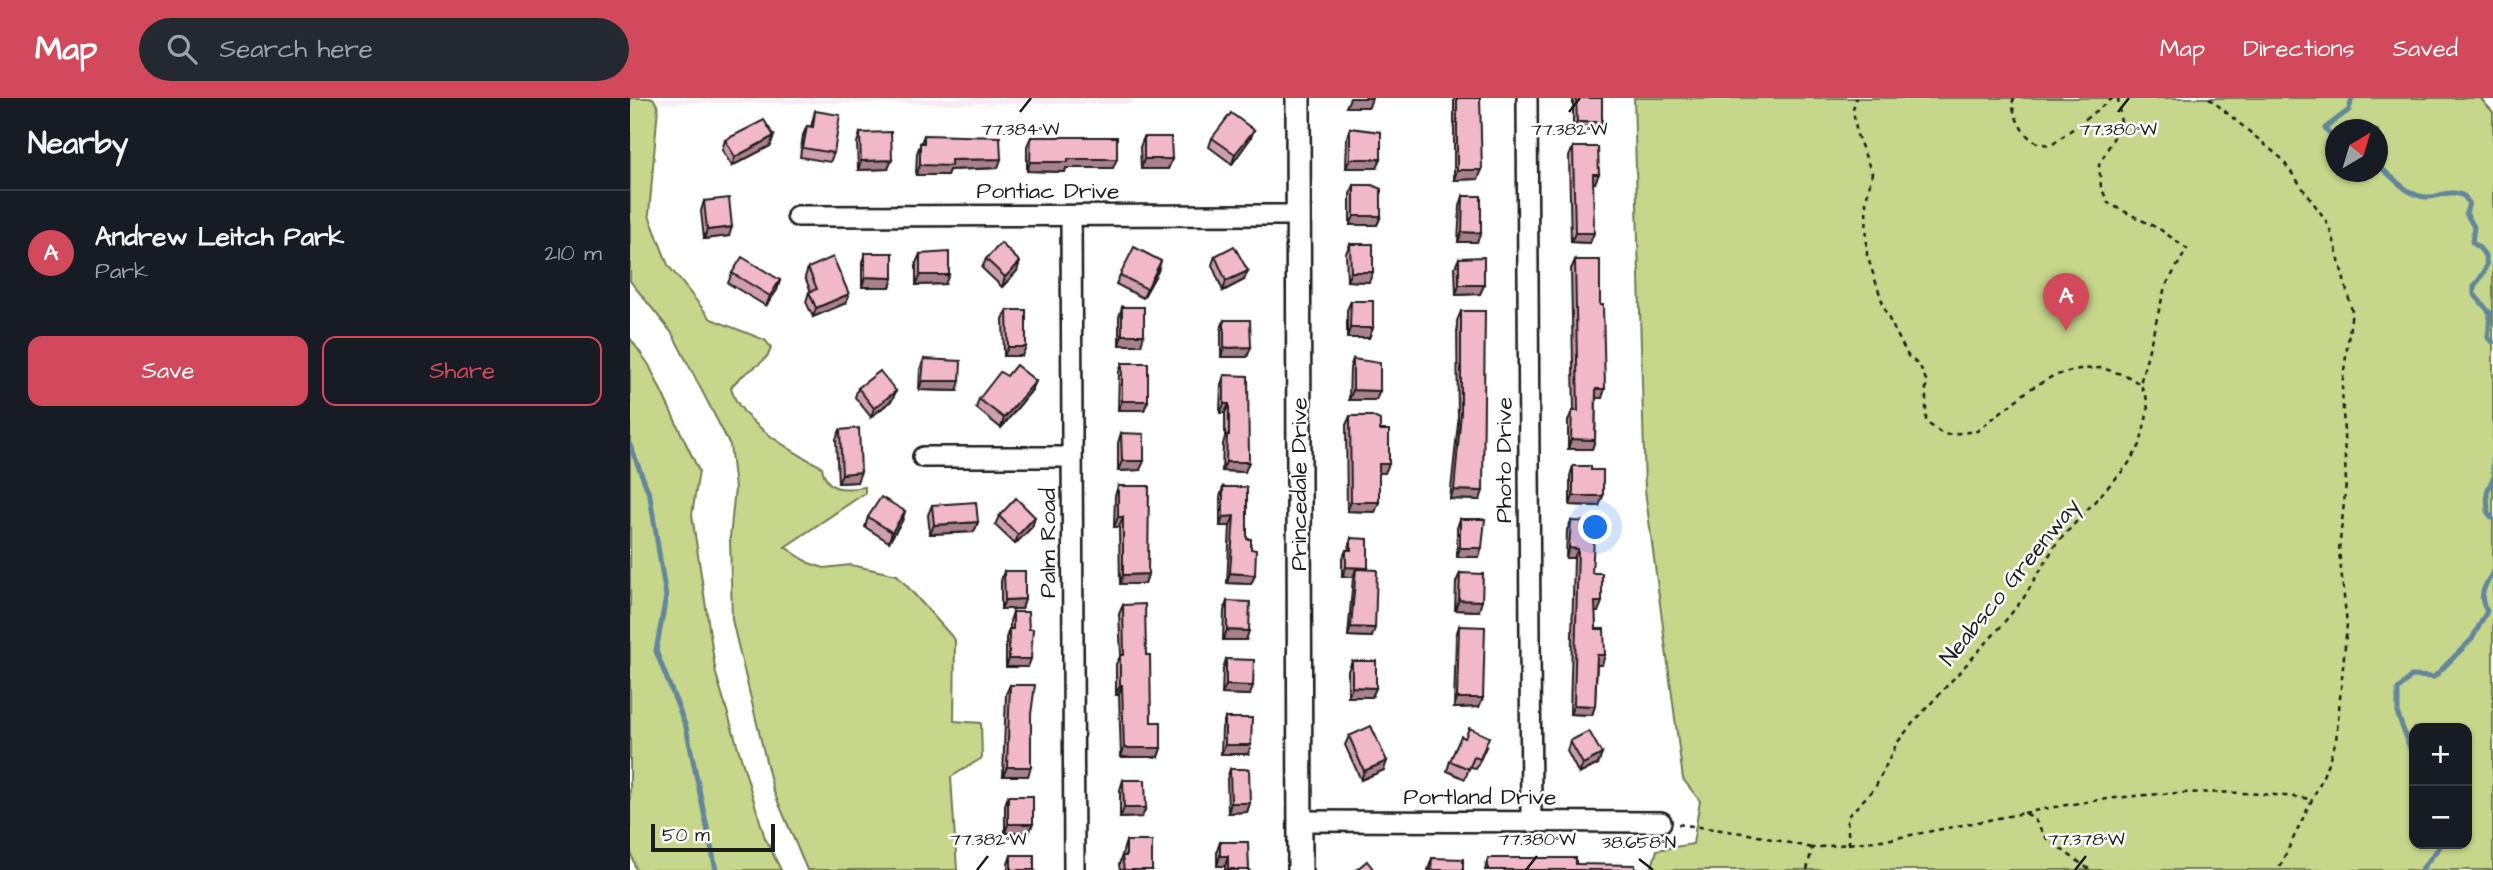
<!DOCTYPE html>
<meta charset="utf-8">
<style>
body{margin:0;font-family:"Architects Daughter",sans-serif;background:#242831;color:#f1f3f6}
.controls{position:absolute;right:21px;bottom:21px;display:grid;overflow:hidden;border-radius:14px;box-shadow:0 2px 5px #0004}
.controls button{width:63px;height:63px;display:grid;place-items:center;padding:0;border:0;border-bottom:2px solid #363941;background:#171b24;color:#f1f3f6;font:35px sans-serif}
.compass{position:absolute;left:1695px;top:21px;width:63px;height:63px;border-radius:50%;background:#171b24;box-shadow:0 2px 5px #0004;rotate:38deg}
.scale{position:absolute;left:21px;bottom:18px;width:124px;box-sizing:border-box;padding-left:7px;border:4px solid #1c1c1c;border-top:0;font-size:19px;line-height:24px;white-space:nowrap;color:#1c1c1c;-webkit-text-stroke:5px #fff;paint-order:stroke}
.you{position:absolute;left:966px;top:430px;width:24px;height:24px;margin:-18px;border:5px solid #fff;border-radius:50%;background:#1a73e8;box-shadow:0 0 0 10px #1a73e833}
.badge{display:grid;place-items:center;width:46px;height:46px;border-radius:50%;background:#d1495b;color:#fff;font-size:23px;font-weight:700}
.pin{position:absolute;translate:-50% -58px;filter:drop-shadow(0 2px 4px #0008)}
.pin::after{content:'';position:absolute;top:37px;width:24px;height:21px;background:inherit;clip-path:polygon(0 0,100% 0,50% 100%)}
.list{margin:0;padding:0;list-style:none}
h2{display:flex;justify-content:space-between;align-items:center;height:91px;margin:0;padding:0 28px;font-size:30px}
h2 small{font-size:23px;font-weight:400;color:#9ea1a6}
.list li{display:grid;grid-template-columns:46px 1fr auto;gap:21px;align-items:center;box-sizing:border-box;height:126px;padding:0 28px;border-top:2px solid #363941}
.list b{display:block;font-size:26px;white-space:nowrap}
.list p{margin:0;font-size:23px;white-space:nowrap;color:#9ea1a6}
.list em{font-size:23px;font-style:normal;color:#9ea1a6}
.actions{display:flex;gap:14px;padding:21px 28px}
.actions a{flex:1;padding:16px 0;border:2px solid #d1495b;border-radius:14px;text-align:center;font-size:24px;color:#d1495b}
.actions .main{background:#d1495b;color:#fff}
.icon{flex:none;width:38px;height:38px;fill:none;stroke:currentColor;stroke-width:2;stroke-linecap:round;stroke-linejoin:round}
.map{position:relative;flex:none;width:1863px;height:772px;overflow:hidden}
header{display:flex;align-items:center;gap:42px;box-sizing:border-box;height:98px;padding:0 35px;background:#d1495b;color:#fff}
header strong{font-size:33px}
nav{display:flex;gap:38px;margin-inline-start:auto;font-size:24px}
.search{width:490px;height:63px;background:#242831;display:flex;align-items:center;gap:18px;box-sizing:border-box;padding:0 24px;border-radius:38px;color:#9ea1a6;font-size:26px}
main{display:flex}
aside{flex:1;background:#171b24}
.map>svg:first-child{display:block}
.built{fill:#fbeaef}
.green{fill:#c6d68a;stroke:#717953;stroke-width:2;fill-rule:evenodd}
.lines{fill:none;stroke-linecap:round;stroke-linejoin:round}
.stream{stroke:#62879c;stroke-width:5}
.minor-casing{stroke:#1c1c1c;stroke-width:24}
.tertiary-casing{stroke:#1c1c1c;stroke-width:28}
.path{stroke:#1c1c1c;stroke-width:2.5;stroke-dasharray:5 5;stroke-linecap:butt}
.minor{stroke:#fff;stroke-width:19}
.tertiary{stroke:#fff;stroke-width:23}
.wall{fill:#cf9eae;stroke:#1c1c1c;stroke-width:2}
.shaded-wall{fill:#a9818d;stroke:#1c1c1c;stroke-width:2}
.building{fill:#f1b8ca;stroke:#1c1c1c;stroke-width:2}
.ticks{fill:none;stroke:#1c1c1c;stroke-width:2.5}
.labels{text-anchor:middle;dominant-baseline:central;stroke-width:5;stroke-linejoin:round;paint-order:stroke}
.street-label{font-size:23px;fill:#1c1c1c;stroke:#fff}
.ticks-label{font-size:18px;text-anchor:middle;fill:#1c1c1c;stroke:#fff;stroke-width:5;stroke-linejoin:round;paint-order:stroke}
</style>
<header>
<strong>Map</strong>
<div class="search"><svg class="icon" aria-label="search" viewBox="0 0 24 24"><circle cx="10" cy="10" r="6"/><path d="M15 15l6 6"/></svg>Search here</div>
<nav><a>Map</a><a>Directions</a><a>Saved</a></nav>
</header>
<main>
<aside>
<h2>Nearby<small></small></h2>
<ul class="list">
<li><span class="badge">A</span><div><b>Andrew Leitch Park</b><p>Park</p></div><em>210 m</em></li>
</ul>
<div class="actions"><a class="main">Save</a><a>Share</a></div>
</aside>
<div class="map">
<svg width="1863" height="772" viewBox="0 0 1863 772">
<rect width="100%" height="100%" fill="#fff"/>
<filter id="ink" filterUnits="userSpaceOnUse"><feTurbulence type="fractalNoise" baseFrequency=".0143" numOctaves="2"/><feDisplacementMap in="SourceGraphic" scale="14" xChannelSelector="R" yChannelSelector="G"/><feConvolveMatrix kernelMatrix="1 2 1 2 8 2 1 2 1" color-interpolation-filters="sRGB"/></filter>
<g filter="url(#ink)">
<!-- built -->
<path class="built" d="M0,0H502V6L0,5Z"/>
<!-- green -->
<g class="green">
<path d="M0,0H23L28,9L19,117L38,167L81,221L135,242L141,249C138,268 110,273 101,290C109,324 163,354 192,369C196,394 214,392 235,389V395L155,449L179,465L194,470L221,467L267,477L325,542L324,623L351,625L352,660L321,679L327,772H177L143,692L102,522L100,440L105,390L100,347L42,235L0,183Z"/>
<path d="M1004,0H1850L1863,14V772H1021L1027,752L1063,746L1070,703L1053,681L1015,392ZM1706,32H1748V74H1706ZM1837,630V746H1784V630Z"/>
<path d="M0,240L19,267L69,373L62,417L86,576L135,740L151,772H6L0,752Z"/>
</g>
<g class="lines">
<!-- stream -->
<g class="stream">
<path d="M1706,43L1695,30L1719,12L1722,0"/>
<path d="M1748,68C1762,77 1777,98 1795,99C1812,100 1815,90 1834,98L1839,105L1836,115L1844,129L1842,144C1863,159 1859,171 1844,188V196L1860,215L1858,240L1863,244"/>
<path d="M0,347L20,398L36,499L26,553L56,629L86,772"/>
<path d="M1863,353V373"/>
<path d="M1863,380L1857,394L1858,415L1863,421"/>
<path d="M1784,661L1768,617V592L1781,578L1804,579L1842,541L1857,513C1847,499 1855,487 1863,474"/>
<path d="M1791,772L1812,746"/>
</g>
<!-- minor casing -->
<g class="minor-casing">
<g id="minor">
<path d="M897,0L901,724"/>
<path d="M167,118L669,117"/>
<path d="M441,118L444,772"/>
<path d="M293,359H442"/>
<path d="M669,723L1031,724"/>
</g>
</g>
<!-- tertiary casing -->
<g class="tertiary-casing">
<path id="tertiary" d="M668,0L670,772"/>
</g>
<!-- path -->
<g class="path">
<path d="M1384,0L1382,6C1387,27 1399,50 1423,46L1483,0"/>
<path d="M1488,0L1491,26L1469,67L1471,89L1478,105L1531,132L1557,151L1535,189L1510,286"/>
<path d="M1579,0L1651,60L1695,121L1703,139L1722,213L1712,288L1716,385L1709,453L1717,526L1706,643L1692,681L1648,772"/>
<path d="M1394,715C1490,695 1584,688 1682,701"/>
<path d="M1048,726L1119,736L1182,750"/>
<path d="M1219,747L1217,719L1245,690L1267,645L1282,626L1367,533L1393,501L1426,446L1497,368L1510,347L1518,312L1516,297L1510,286L1497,278L1472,270L1449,271L1423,278L1400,291L1347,333L1314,337L1296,324V282L1290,268L1278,258L1256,215L1237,157L1236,103L1242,75L1227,37L1223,12L1226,0"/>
<path d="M1177,772L1182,750L1261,741L1394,715L1403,719L1417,741L1460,772"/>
</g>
<!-- minor -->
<use href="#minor" class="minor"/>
<!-- tertiary -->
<use href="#tertiary" class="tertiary"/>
</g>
<!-- wall -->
<g class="wall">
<path d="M824,0H850L848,81L824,82Z"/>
<path d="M943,0H972V24L969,33L943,34Z"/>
<path d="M185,13L204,55L200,64L170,59L173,37L177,28L181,29Z"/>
<path d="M720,30L747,70H716L717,39Z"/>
<path d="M624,32L620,41L602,66L579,49L582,40Z"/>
<path d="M230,35L258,71L228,72L227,45Z"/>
<path d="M294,37L368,70L319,72L317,77H286L287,55Z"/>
<path d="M401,39L483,70H436L435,74L397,73V48Z"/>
<path d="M514,39L542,61L538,71H511L510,49Z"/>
<path d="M95,42L140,48L102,68L92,52Z"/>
<path d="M943,49L965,85H963L960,145L941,144L939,59Z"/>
<path d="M724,87L751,118L747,127H720V96Z"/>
<path d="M833,98L847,144H828L830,108Z"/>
<path d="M74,103L99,138L74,141L71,113Z"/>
<path d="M720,146L739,184L717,183L716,155Z"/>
<path d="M235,155L263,180L260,189H232V164Z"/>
<path d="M290,156L315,186L286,187V165Z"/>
<path d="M585,158L614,182L593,193L582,167Z"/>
<path d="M829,160L854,187L850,196L826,197L825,169Z"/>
<path d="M356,161L387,173L372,189L352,170Z"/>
<path d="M945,162L972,300H966L965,342L962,351H938V323L942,313H944L941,171Z"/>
<path d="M178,170L216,205L183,219L176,204L179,194H181L175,179Z"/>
<path d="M528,173L513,200L486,186L490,177Z"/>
<path d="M102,175L150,182L147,192L136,208L98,185Z"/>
<path d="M721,203L743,230L739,240H717V212Z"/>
<path d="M492,209L511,247H489V219Z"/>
<path d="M377,212L392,258H374L373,221Z"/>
<path d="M831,213L850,402L820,401L828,325L827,223Z"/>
<path d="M594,222L621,249L617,259H591V231Z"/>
<path d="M294,261L327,293L289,292L290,271Z"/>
<path d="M723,261L746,302H719L720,270Z"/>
<path d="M492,265L518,303L514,312H488L489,274Z"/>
<path d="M594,277L615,374L592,373L593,346L595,339V315H590L591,287Z"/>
<path d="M377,278L406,283L402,292L371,330L346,310L349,301Z"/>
<path d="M228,290L266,293L262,302L241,319L225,299Z"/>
<path d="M720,318L750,332L755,375H749V404L745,414L717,413L716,327Z"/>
<path d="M210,332L227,384L208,385L206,341Z"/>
<path d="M491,335L510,372L488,373V345Z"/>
<path d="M943,368L961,372L969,408L940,407V378Z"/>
<path d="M488,388L518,476L515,486H490L489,429H484L485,398Z"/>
<path d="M593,389L621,451L625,477L621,486L597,485L600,428H590V399Z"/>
<path d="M302,407L348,424L344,434L300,436L298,417Z"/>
<path d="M275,413L272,423L259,444L235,429L238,419Z"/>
<path d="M369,418L405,419L402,429L385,446L365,427Z"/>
<path d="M830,421L849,459H827V430Z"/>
<path d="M941,423L962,475L968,514H965L966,531L972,567H967L965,608L962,617L940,616L944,460H936L937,432Z"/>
<path d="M721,440L738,470L742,539L718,538L723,479H712V462L716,452H718Z"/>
<path d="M374,473L395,501L392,511H371V483Z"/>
<path d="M830,475L849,513L825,512L826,484Z"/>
<path d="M597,503L616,542H593L594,513Z"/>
<path d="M493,507L516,557L521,624L531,650L528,659H491L489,597H486V566L491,557L489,516Z"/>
<path d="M383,514L398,569H376V540L379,531H380V523Z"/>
<path d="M829,528L849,609L824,610L826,538Z"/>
<path d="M596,561L620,597L592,596L593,571Z"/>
<path d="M722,563L746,590L742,599H718V573Z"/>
<path d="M380,587L401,616L398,678H373L376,596Z"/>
<path d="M595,620L618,656H591L592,630Z"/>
<path d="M719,638L754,672L731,682L715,647Z"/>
<path d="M940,643L968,666L949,676L937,653Z"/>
<path d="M856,649L846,671L840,668L835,681L817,673L820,663Z"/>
<path d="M600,671L620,705L617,714L598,715L597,681Z"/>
<path d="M493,682L512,719L490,720V692Z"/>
<path d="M378,698L399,735H375V707Z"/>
<path d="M496,743L522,772H490L489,767Z"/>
<path d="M590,744L619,772H595V768H587V753Z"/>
<path d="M381,757L404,772H378V766Z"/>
<path d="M802,760L833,772H798Z"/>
<path d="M858,760L946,766L1005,772H855Z"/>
</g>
<!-- shaded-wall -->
<g class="shaded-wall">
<path d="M720,0H742L739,9H716Z"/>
<path d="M947,24H972L969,33L943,34Z"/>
<path d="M624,32L620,41L602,66L605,56Z"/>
<path d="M144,38L140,48L102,68L105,59Z"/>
<path d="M371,61L368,70L319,72L317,77H286L290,67L321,62Z"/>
<path d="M438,61H487L483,70H436L435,74L397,73L400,64Z"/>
<path d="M514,61H542L538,71H511Z"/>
<path d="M720,61H751L747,70H716Z"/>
<path d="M262,62L258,71L228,72L231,63Z"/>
<path d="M827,72H852L848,81L824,82Z"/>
<path d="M963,76H969L965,85H960Z"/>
<path d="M724,118H751L747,127H720Z"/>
<path d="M102,129L99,138L74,141L77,132Z"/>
<path d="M832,134L851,135L847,144H828Z"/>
<path d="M945,135H964L960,145L941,144Z"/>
<path d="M531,163L528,173L513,200L517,191Z"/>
<path d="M390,164L387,173L372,189L375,179Z"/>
<path d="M618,173L614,182L593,193L596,183Z"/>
<path d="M721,174H743L739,184L717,183Z"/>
<path d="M290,177H319L315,186L286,187Z"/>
<path d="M235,179L263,180L260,189H232Z"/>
<path d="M150,182L147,192L136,208L140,198Z"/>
<path d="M829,187H854L850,196L826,197Z"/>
<path d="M219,196L216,205L183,219L186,210Z"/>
<path d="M720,230H743L739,240H717Z"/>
<path d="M492,237H514L511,247H489Z"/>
<path d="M378,249H396L392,258H374Z"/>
<path d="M621,249L617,259H591L594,250Z"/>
<path d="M292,283H330L327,293L289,292Z"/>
<path d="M406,283L402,292L371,330L374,320Z"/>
<path d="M966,291H975L972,300H962Z"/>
<path d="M723,292L750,293L746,302H719Z"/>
<path d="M266,293L262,302L241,319L244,310Z"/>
<path d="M492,303H518L514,312H488Z"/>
<path d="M594,306H599L595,315H590Z"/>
<path d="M941,341L965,342L962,351H938Z"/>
<path d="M492,363H514L510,372L488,373Z"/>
<path d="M596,364H619L615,374L592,373Z"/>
<path d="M749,366H759L755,375H746Z"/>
<path d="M231,374L227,384L208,385L212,376Z"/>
<path d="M824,392L853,393L850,402L820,401Z"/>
<path d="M943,398H973L969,408L940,407Z"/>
<path d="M721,404H749L745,414L717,413Z"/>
<path d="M275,413L272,423L259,444L262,434Z"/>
<path d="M604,418L600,428H590L593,419Z"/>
<path d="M405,419L402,429L385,446L388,437Z"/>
<path d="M488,419H493L489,429H484Z"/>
<path d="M348,424L344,434L300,436L304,427Z"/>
<path d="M830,450H852L849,459H827Z"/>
<path d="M939,450L948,451L944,460H936Z"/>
<path d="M716,469L738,470L734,479L726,471L723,479H712Z"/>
<path d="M600,475L625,477L621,486L597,485Z"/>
<path d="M518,476L515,486H490L493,477Z"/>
<path d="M395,501L392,511H371L375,502Z"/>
<path d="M829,502L852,503L849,513L825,512Z"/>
<path d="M965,504H972L968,514H962Z"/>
<path d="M721,529L745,530L742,539L718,538Z"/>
<path d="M597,532L619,533L616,542H593Z"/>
<path d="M967,557H975L972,567H964Z"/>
<path d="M379,561H401L398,569H376Z"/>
<path d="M490,587H492L489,597H486Z"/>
<path d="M596,587L623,588L620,597L592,596Z"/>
<path d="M722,589L746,590L742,599H718Z"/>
<path d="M827,600H853L849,609L824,610Z"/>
<path d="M944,607L965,608L962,617L940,616Z"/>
<path d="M595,647H621L618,656H591Z"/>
<path d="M494,650H531L528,659H491Z"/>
<path d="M972,656L968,666L949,676L953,666Z"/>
<path d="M757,663L754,672L731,682L734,673Z"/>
<path d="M377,669H401L398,678H373Z"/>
<path d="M601,705H620L617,714L598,715Z"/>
<path d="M494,710H516L512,719L490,720Z"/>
<path d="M378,726H403L399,735H375Z"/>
<path d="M590,758H598L595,768H587Z"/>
</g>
<!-- building -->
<g class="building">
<path d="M827,0H850L852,72H827Z"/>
<path d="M946,0H972V24H947Z"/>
<path d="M185,13L210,17L204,55L173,50L177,28L183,29Z"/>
<path d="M601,15L624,32L605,56L582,40Z"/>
<path d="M134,22L144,38L105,59L95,42Z"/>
<path d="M720,30L751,34V61H720Z"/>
<path d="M261,34L262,62L231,63L230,35Z"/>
<path d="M294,37L370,39L371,61L321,62V68L290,67V45H294Z"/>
<path d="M401,39H487V61H438V64H400Z"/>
<path d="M514,39H541L542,61H514Z"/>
<path d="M943,49H968L969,76H963L964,135H945Z"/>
<path d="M724,87H742L751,91V118H724Z"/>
<path d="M833,98H851V135L832,134Z"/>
<path d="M99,100L102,129L77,132L74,103Z"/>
<path d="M371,145L390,164L375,179L356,161Z"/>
<path d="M720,146H743V174H721Z"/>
<path d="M604,148L618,173L596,183L585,158Z"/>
<path d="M504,149L531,163L517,191L490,177Z"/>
<path d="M319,154V177H290V156Z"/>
<path d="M235,155H263V180L235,179Z"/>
<path d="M112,159L150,182L140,198L102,175Z"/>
<path d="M203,159L219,196L186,210L179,194L187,191L178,170Z"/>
<path d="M854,159V187H829V160Z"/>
<path d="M945,162H970V207H973L975,291H966L965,342L941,341L942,313H948Z"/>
<path d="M721,203H743V230H720Z"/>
<rect x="492" y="209" width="22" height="28"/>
<path d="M377,212H396V249H378Z"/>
<path d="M831,213H855L853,393L824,392L831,315Z"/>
<path d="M594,222H620L621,249L594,250Z"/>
<path d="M294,261L331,263L330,283H292Z"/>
<path d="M723,261L750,265V293L723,292Z"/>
<rect x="492" y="265" width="26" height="38"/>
<path d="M386,267L406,283L374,320L349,301L370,274L377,278Z"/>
<path d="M250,273L266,293L244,310L228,290Z"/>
<path d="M594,277L618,278L619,364H596L597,337H599V306H594Z"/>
<path d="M720,318H742L750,322V332H759V366H749V404H721Z"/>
<path d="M229,330L231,374L212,376L210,332Z"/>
<path d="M491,335L514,336V363H492Z"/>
<path d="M943,368H961V372H973V398H943Z"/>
<path d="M488,388H519L518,476L493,477V419H488Z"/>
<path d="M593,389H617V441H621V451L626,452L625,477L600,475L604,418L593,419Z"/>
<path d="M251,399L275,413L262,434L238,419Z"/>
<path d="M386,400L405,419L388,437L369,418Z"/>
<path d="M346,404L348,424L304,427L302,407Z"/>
<path d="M830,421H855L852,450H830Z"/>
<path d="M941,423L965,424L962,475H972V504H965L966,531H974L975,557H967L965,608L944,607L948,451L939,450Z"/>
<path d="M721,440L738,441V470L716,469V452H721Z"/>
<path d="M726,471L747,472L745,530L721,529Z"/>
<path d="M374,473H395V501L375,502Z"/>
<path d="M830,475L853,476L852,503L829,502Z"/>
<path d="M597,503L620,504L619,533L597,532Z"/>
<path d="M515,506L516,557H520L521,624H531V650H494L492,587H490V557H494L493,507Z"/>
<path d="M383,514H398L399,531H403L401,561H379V531H383Z"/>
<path d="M829,528L855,529L853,600H827Z"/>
<path d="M596,561L624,562L623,588L596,587Z"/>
<path d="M722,563H746V590L722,589Z"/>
<path d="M380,587H405L401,616V669H377Z"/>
<path d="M595,620H622L621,647H595Z"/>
<path d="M741,628L757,663L734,673L719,638Z"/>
<path d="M839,630L859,639L850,661L844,659L839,671L820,663L831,638L835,640Z"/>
<path d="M959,633L972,656L953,666L940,643Z"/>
<path d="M600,671H619L620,705H601Z"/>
<path d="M493,682H515L516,710H494Z"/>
<rect x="378" y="698" width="25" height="28"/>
<path d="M496,743H522V772H494L492,758H496Z"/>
<path d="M590,744H618L619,772H604V771H598V758H590Z"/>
<rect x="381" y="757" width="23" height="15"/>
<path d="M802,760L833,761V772H801Z"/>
<path d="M858,760H946V766L1005,767V772H858Z"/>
<path d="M737,763L744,772H726Z"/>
</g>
</g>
<!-- ticks -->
<path class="ticks" d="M390,14L401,0M939,14L950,0M1488,14L1499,0M1009,761L1023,772M347,772L358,758M896,772L907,758M1445,772L1456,758"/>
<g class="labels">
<!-- street labels -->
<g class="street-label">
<text x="418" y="93">Pontiac Drive</text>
<text transform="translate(874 362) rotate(-90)">Photo Drive</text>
<text transform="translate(669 386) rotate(-90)">Princedale Drive</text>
<text transform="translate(418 445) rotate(-90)">Palm Road</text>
<text transform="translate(1380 484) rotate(-51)">Neabsco Greenway</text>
<text x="850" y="699">Portland Drive</text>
</g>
</g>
<g class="ticks-label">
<text x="1488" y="37">77.380°W</text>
<text x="390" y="37">77.384°W</text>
<text x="939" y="37">77.382°W</text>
<text x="358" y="747">77.382°W</text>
<text x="907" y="747">77.380°W</text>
<text x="1456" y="747">77.378°W</text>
<text x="1009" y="750">38.658°N</text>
</g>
</svg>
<div class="controls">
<button>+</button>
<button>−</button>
</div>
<svg class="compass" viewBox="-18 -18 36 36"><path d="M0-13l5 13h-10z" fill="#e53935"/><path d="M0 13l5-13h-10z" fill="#9ea1a6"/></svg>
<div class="scale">50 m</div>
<div class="you"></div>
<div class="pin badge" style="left:1436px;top:233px">A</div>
</div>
</main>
